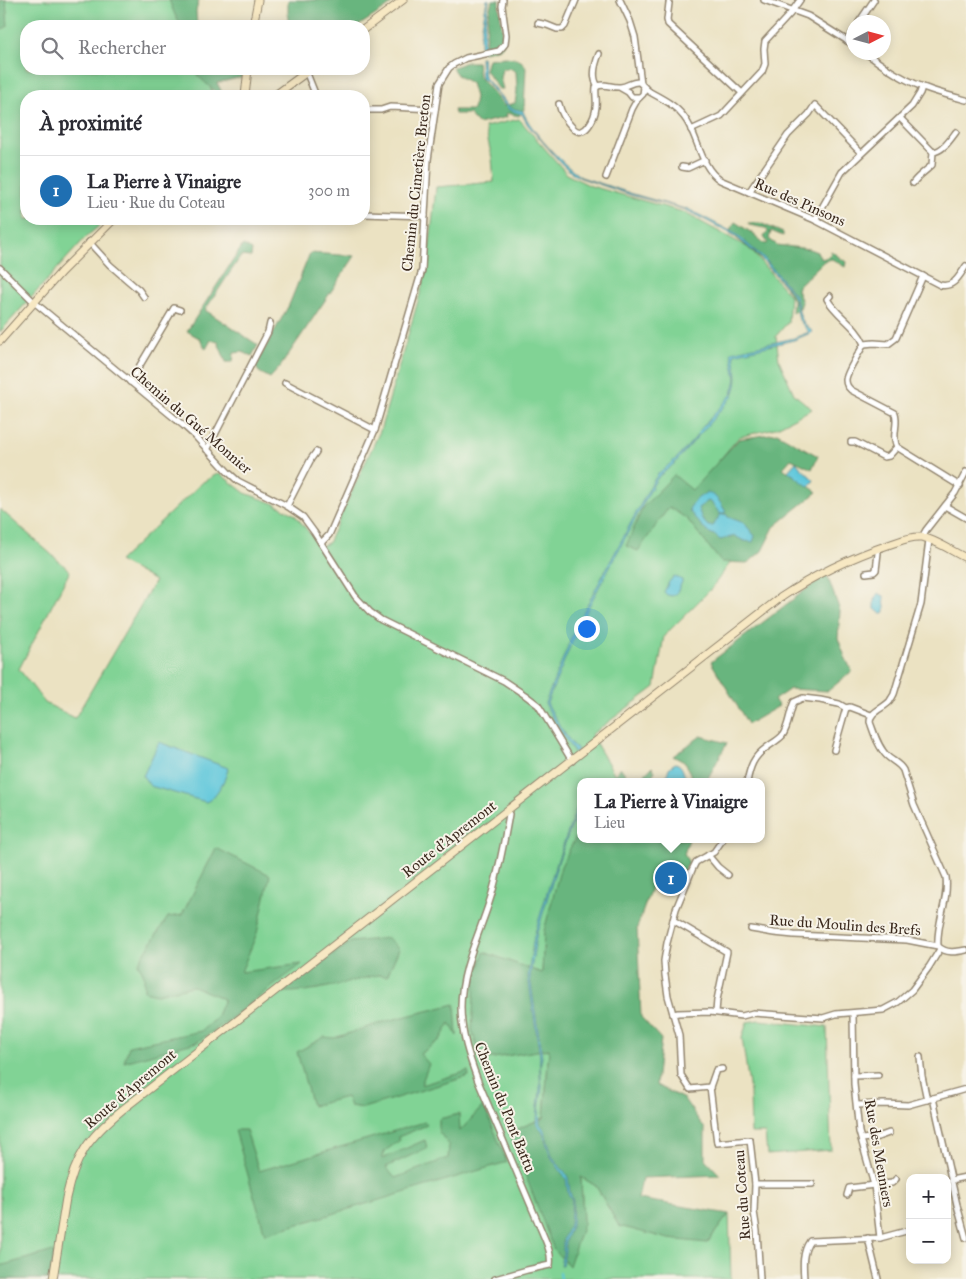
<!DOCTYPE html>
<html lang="fr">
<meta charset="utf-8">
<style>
body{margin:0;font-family:"IM FELL Great Primer",serif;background:#f2f2f3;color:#2b2b33}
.controls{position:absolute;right:15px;bottom:15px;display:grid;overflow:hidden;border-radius:10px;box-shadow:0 2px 12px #0003}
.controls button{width:45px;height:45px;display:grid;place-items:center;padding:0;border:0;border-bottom:1px solid #e1e1e2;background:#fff;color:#2b2b33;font:25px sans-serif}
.compass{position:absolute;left:846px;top:15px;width:45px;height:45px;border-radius:50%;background:#fff;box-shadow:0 2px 12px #0003;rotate:84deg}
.you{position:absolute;left:586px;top:628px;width:18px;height:18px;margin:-12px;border:4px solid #fff;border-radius:50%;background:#1a73e8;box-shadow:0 0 0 8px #1a73e833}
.badge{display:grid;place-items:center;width:32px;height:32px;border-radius:50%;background:#1f6fb2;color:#fff;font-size:16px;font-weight:700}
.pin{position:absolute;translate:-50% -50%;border:2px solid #fff;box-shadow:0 1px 5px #0006}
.popup{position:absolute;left:577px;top:778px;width:188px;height:65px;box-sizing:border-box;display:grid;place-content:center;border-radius:10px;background:#fff;filter:drop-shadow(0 1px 4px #0005);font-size:16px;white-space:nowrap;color:#7c7c81}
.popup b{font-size:19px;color:#2b2b33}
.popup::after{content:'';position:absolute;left:50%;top:100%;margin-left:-10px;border:10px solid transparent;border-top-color:#fff}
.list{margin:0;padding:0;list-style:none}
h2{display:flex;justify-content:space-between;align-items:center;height:65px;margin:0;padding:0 20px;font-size:21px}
h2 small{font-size:16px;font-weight:400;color:#7c7c81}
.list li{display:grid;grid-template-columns:32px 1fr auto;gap:15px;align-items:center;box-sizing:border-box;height:70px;padding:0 20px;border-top:1px solid #e1e1e2}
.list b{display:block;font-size:19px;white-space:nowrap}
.list p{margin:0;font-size:16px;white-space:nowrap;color:#7c7c81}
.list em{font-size:16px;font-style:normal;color:#7c7c81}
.icon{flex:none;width:28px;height:28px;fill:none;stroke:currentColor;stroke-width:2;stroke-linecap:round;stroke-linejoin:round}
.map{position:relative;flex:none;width:966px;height:1279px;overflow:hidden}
.search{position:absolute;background:#fff;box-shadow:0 2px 12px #0003;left:20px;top:20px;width:350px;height:55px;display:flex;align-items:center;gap:12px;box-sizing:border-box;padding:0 18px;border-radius:20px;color:#7c7c81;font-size:19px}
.panel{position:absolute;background:#fff;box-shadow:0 2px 12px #0003;left:20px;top:90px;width:350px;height:135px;border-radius:20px}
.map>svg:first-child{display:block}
.green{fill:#81d395;stroke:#5e7e5a}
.forest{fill:#68b57e;stroke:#52704e}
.water{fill:#5fc7db;stroke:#4d787c}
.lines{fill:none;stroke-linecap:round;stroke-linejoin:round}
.stream{stroke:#5fc7db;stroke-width:2}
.street-casing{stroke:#938670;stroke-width:8}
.secondary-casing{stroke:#938670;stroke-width:9}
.street{stroke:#fff;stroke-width:5}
.secondary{stroke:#f7e8c3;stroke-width:7}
.labels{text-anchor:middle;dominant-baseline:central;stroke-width:4;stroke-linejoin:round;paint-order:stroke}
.street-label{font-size:15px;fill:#3b2a1e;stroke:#f7f3e8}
</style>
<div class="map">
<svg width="966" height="1279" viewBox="0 0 966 1279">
<rect width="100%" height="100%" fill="#f7f3e8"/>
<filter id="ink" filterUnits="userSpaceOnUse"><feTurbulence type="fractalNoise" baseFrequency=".02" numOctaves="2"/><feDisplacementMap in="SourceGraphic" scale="10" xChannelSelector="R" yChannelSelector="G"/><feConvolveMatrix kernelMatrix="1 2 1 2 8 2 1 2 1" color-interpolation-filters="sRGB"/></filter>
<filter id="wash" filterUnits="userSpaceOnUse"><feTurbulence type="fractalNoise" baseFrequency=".0096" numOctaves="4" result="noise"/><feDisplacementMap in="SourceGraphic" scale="20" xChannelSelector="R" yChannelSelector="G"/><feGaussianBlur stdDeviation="1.12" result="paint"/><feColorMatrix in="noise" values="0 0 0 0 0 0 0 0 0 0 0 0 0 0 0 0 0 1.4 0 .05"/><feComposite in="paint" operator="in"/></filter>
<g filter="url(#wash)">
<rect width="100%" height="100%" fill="#ebe2c2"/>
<!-- green -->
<g class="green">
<path d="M0,0H170L182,26H26V69H202L214,96H26V219H107L86,237L0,332Z"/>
<path d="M519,119L568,175L591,186L683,212L749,248L790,296L788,322L776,336L779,360L794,394L812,409L775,428L739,437L682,504L730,563L711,589L664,636L655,687L591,735L615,775L618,782H581V827L579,829L544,934L542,974L481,1060L549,1048L544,1118L510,1132L583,1224L581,1177L596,1186L619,1226L707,1243L729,1214L731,1279H0V509L70,571L19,669L45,703L75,718L155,581L119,561L203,482L219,473L245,493L273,503L294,514L313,537L319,547L328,543L380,431L427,270L436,187L494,182L492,158L485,127Z"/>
<path d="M759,1020L827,1027L831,1150L767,1155L765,1133H751L750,1092L742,1038L747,1022Z"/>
</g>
<!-- forest -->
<g class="forest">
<path d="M0,0H6L8,26L0,31Z"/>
<path d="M169,0H199L196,11L197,26H181L175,15Z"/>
<path d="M288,0H396L386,8L358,26H288Z"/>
<path d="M492,0H500L499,4L504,43L500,48L484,52L488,16Z"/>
<path d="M505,57C514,58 521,58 526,67L524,109L519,116L506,113L507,117L478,124L469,114H455L454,110H473L475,97L471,83L458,76L452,68L466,62H477L479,77L504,106L515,103L517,90L516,72L510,68L502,69L500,78L503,89H499L485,70L488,59Z"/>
<path d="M197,69H242V77L217,83L224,96H220L198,76Z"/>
<path d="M735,222L752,233L765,244L768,243L764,237L768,231L765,228L749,225L748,223H760L783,233V236L771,231L769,239L777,245L809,249L817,252L822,259L830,256L831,251L846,262L845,267L832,259L824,261L798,286L797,290L802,302L800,308L792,313L793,300L787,289L765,263L746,246L730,233L731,228Z"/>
<path d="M243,245L252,250L251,257L241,256L205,310L258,345L252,356L242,352L234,353L233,362H226L218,342L211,340L206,349L199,338L187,331Z"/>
<path d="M310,253L355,256L280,367L270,378L259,372L255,366L289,305Z"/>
<path d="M777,433L818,456L812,469L791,459L783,468L817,492L774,527L762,551L748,563L721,562L687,519L669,507L638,551L626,546L643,507L674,475L692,490L739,439Z"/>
<path d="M827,575L840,611L838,638L845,657L852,671L828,691L790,689L774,700L779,706L748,724L711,662L813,584Z"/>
<path d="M701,736L727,743L706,782H693L686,763L673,756Z"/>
<path d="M620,767L631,782H618L615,775Z"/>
<path d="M652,767L655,771L648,782H638Z"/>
<path d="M581,827V839H689L684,854L689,863L683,873L655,876L637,928L641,1017L661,1039L656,1085L684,1099L705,1129V1159L720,1175L642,1178L638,1199L729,1214L707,1243L669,1239L619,1226L596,1186L581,1177L583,1224L569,1266L554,1250L509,1132L544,1118L549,1049L481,1060L472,1030L475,980L484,952L542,973L544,931L561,866Z"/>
<path d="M216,848L270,875L257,933L241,972L302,964L223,1024L197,1042L124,1062L129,1046L201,1031L216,1018L224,999L193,986L157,994L144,991V975L138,963L168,917L182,915Z"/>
<path d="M388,938L399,949L387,976L378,975C347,982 314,993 282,992L351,942Z"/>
<path d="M455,1004L457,1036L450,1023L440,1040L420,1054L429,1064L421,1085L468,1071L469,1076L363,1108L350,1106L346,1097L312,1106L297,1052L324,1037L334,1038L387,1021Z"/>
<path d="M483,1106L489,1118L507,1162L265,1234L235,1130H246L259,1171L425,1122L427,1125L398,1137L400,1140L385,1151L382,1159L425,1140L427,1148L386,1167L395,1178L448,1158L449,1145L439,1132V1119L459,1114L460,1131Z"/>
<path d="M50,1252L54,1253L49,1279H0V1266Z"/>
</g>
<!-- water -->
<g class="water">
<path d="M487,0H489L484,30L483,51L480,52V36Z"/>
<path d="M480,57H482L484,77L488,81L510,108L523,111C528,128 565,167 581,177L633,194L685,209L686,208L736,234L764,258L795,295L801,319L805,325L813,332L794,340L734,354C736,372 740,380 732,397L674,464L659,476L653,485L579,625L547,703L559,725L573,746L576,747L578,751L576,752L573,751L555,723L545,703L576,626L652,483L658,474L677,458L695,438L700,430L732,394L734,387L736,379L731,352L794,338L809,332L799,320L795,300L791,292L759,256L734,235L686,210L669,205L631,195L581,178L573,174L560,162L528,125L522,114L509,110L487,82L481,78Z"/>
<path d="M796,462L800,467L814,480L809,487L788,471Z"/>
<path d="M707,492C717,495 721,504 726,512L720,514L712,503L708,501L698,508L702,519L708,526H713L720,515L726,514L728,517L744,523L755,536L753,542L744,541L735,536L720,540L716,536L706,531L690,512L689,509L695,500Z"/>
<path d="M674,576L682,580V582L676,594L672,596L667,595L664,592L669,582Z"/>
<path d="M878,593L884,596L885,608V612L881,614L874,608V600Z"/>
<path d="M159,742L228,768C227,778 215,799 206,802L150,786L143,776Z"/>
<path d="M675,763C684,765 682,773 687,780V782H658L666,777L669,768Z"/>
<path d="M581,796V801L558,862L539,927L537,931L530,977L542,1057L540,1066L542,1087L539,1110L540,1124L544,1129L552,1156L568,1177L570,1192L573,1201L572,1224L565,1241V1252L562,1265H560L563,1253V1239L570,1224L572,1201L568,1194L566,1179L551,1157L542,1130L537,1125C537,1112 539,1101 540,1089C541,1078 539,1067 540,1057L528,976L534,936L553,873Z"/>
</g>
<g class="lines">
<!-- stream -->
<path class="stream" d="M560,1273L561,1279"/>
</g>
</g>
<g filter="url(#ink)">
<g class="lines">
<!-- street casing -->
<g class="street-casing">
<g id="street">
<path d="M620,0L630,21L635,37L641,83"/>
<path d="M764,0L808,16L854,45"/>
<path d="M669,3L667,20L668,24L742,93"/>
<path d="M859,22L874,0"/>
<path d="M538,23L547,25L557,29H562L565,26L576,0"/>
<path d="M847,41L854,31"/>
<path d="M864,52C876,60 888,70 900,76C920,88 943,94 966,100"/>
<path d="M306,73L308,76L316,96"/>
<path d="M598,86C591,77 595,64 599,54"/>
<path d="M621,88L628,92L632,97H639"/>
<path d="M559,104C561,114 566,121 573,128C585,140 595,117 596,107C597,100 595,94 596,87C604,82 611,88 620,87C628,87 631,81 639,82C643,85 645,89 650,92C663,99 675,105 684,117C699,136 699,166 720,180L815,220L940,285C954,288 959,276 966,266"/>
<path d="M364,110H381L390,107L435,109"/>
<path d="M900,118L933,152L932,165C926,171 918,176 913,183"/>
<path d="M691,130L721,116L762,72L765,64L764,49L765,41L790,14L800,0"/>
<path d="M933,152C943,151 950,140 956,132"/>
<path d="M682,167L688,168L705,160"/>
<path d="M606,177L632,109L637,100L643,94L644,87"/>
<path d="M749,192L788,135L809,114L815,105L861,153"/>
<path d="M364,214L425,216"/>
<path d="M815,220L842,172L912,106L920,93L922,87"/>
<path d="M89,242L110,265L139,290L144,297"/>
<path d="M0,268L34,302L184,426L196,437L228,472L238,481L287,506L303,517L314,532L355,596L370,612L381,620L504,681L525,695L538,705L543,713L572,761"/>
<path d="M923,276L896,338L888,344L874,343L864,344C860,352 846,372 846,380C846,385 848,387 851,390L895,413C899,424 891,436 897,447L960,486"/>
<path d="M830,296L827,299C837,316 856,325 864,344"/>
<path d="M130,382L174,308L180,310"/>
<path d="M285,383L375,430"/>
<path d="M851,442H855L884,457L889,456L897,447"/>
<path d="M207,450L268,332L270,323"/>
<path d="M287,506L311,459L316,452"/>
<path d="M945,506L966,518"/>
<path d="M922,537L926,530L955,493L966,472"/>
<path d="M929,540L921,604L894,694C894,695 890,700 890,701C883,709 870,711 870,722C874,733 878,747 887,756C892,761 899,763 903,770L914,805L946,877C949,901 936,923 938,946"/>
<path d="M321,543L329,535L333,526L375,430L422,270L428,160L439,84L449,68L454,64L466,58L499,51L505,44L506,35L502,6L503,0"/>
<path d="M866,573L874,572L876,570L878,553L877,549"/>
<path d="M834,750L846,708"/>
<path d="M747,782C750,767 753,757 766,748C771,744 777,741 782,736C789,727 789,713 794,702L803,698L820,700L839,704L846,708L850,707L871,715"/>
<path d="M723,839L714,852L696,862L692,870L676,909L667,943L664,961L665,975L668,996L679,1035L681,1075L690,1089L710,1087L717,1143L750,1140L755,1184L754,1212L757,1231L760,1279"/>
<path d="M708,855L718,867L728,875"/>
<path d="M673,920L727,952L717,1000L716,1012"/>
<path d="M751,929L774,933L794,935L907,940L938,946C946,954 956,952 966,950"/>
<path d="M853,1013L854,1084L859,1132L874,1185L880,1238"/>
<path d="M673,1014L678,1013L710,1012L742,1016L753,1013L823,1018L836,1014L883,1010L898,1002L912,990L929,967L940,949"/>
<path d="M920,1057L922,1076L927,1100"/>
<path d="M854,1076L878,1075"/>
<path d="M710,1087L716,1070L722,1069"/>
<path d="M933,1098L957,1205L966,1238"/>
<path d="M857,1105L884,1104L908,1105L966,1089"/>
<path d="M862,1139L878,1137L889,1133"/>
<path d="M951,1180L966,1177"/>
<path d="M755,1184H812"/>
<path d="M847,1195L849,1188L892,1183L896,1179"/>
<path d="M868,1238L878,1279"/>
<path d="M495,1279L527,1270L550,1265C552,1253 546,1242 542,1232L478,1081C469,1057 461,1033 461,1007C461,970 478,937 489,903C498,876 503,848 508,820L509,814L507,810"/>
<path d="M804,1279C803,1266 802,1252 810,1241L880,1238L910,1230"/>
</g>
</g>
<!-- secondary casing -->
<g class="secondary-casing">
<g id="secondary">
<path d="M253,26L258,0"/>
<path d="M364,29L403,0"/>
<path d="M245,96L248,69"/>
<path d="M274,96L311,69"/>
<path d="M0,341L61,272L114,219"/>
<path d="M53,1279L66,1198C75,1156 89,1137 122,1110L780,598C814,575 852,557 891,544C900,541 911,536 921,537C935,539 953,552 966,558"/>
</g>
</g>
<!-- street -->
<use href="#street" class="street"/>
<!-- secondary -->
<use href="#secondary" class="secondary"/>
</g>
</g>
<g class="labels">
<!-- street labels -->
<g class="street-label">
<text transform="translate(416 183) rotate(-84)">Chemin du Cimetière Breton</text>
<text transform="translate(800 202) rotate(24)">Rue des Pinsons</text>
<text transform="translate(191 420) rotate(41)">Chemin du Gué Monnier</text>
<text transform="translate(449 839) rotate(-38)">Route d'Apremont</text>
<text transform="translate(845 925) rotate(4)">Rue du Moulin des Brefs</text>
<text transform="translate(130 1089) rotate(-40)">Route d'Apremont</text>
<text transform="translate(505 1107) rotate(68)">Chemin du Pont Battu</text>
<text transform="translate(879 1153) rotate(80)">Rue des Meuniers</text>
<text transform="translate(742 1195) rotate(-94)">Rue du Coteau</text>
</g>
</g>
</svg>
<div class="controls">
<button>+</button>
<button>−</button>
</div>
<svg class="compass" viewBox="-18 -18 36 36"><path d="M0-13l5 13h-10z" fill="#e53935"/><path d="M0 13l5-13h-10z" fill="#7c7c81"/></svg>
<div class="you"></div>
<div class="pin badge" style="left:671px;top:878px">1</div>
<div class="popup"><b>La Pierre à Vinaigre</b>Lieu</div>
<div class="search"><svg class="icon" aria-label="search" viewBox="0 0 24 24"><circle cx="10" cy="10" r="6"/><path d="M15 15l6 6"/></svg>Rechercher</div>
<section class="panel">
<h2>À proximité<small></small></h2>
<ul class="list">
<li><span class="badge">1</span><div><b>La Pierre à Vinaigre</b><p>Lieu · Rue du Coteau</p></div><em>300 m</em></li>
</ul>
</section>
</div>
